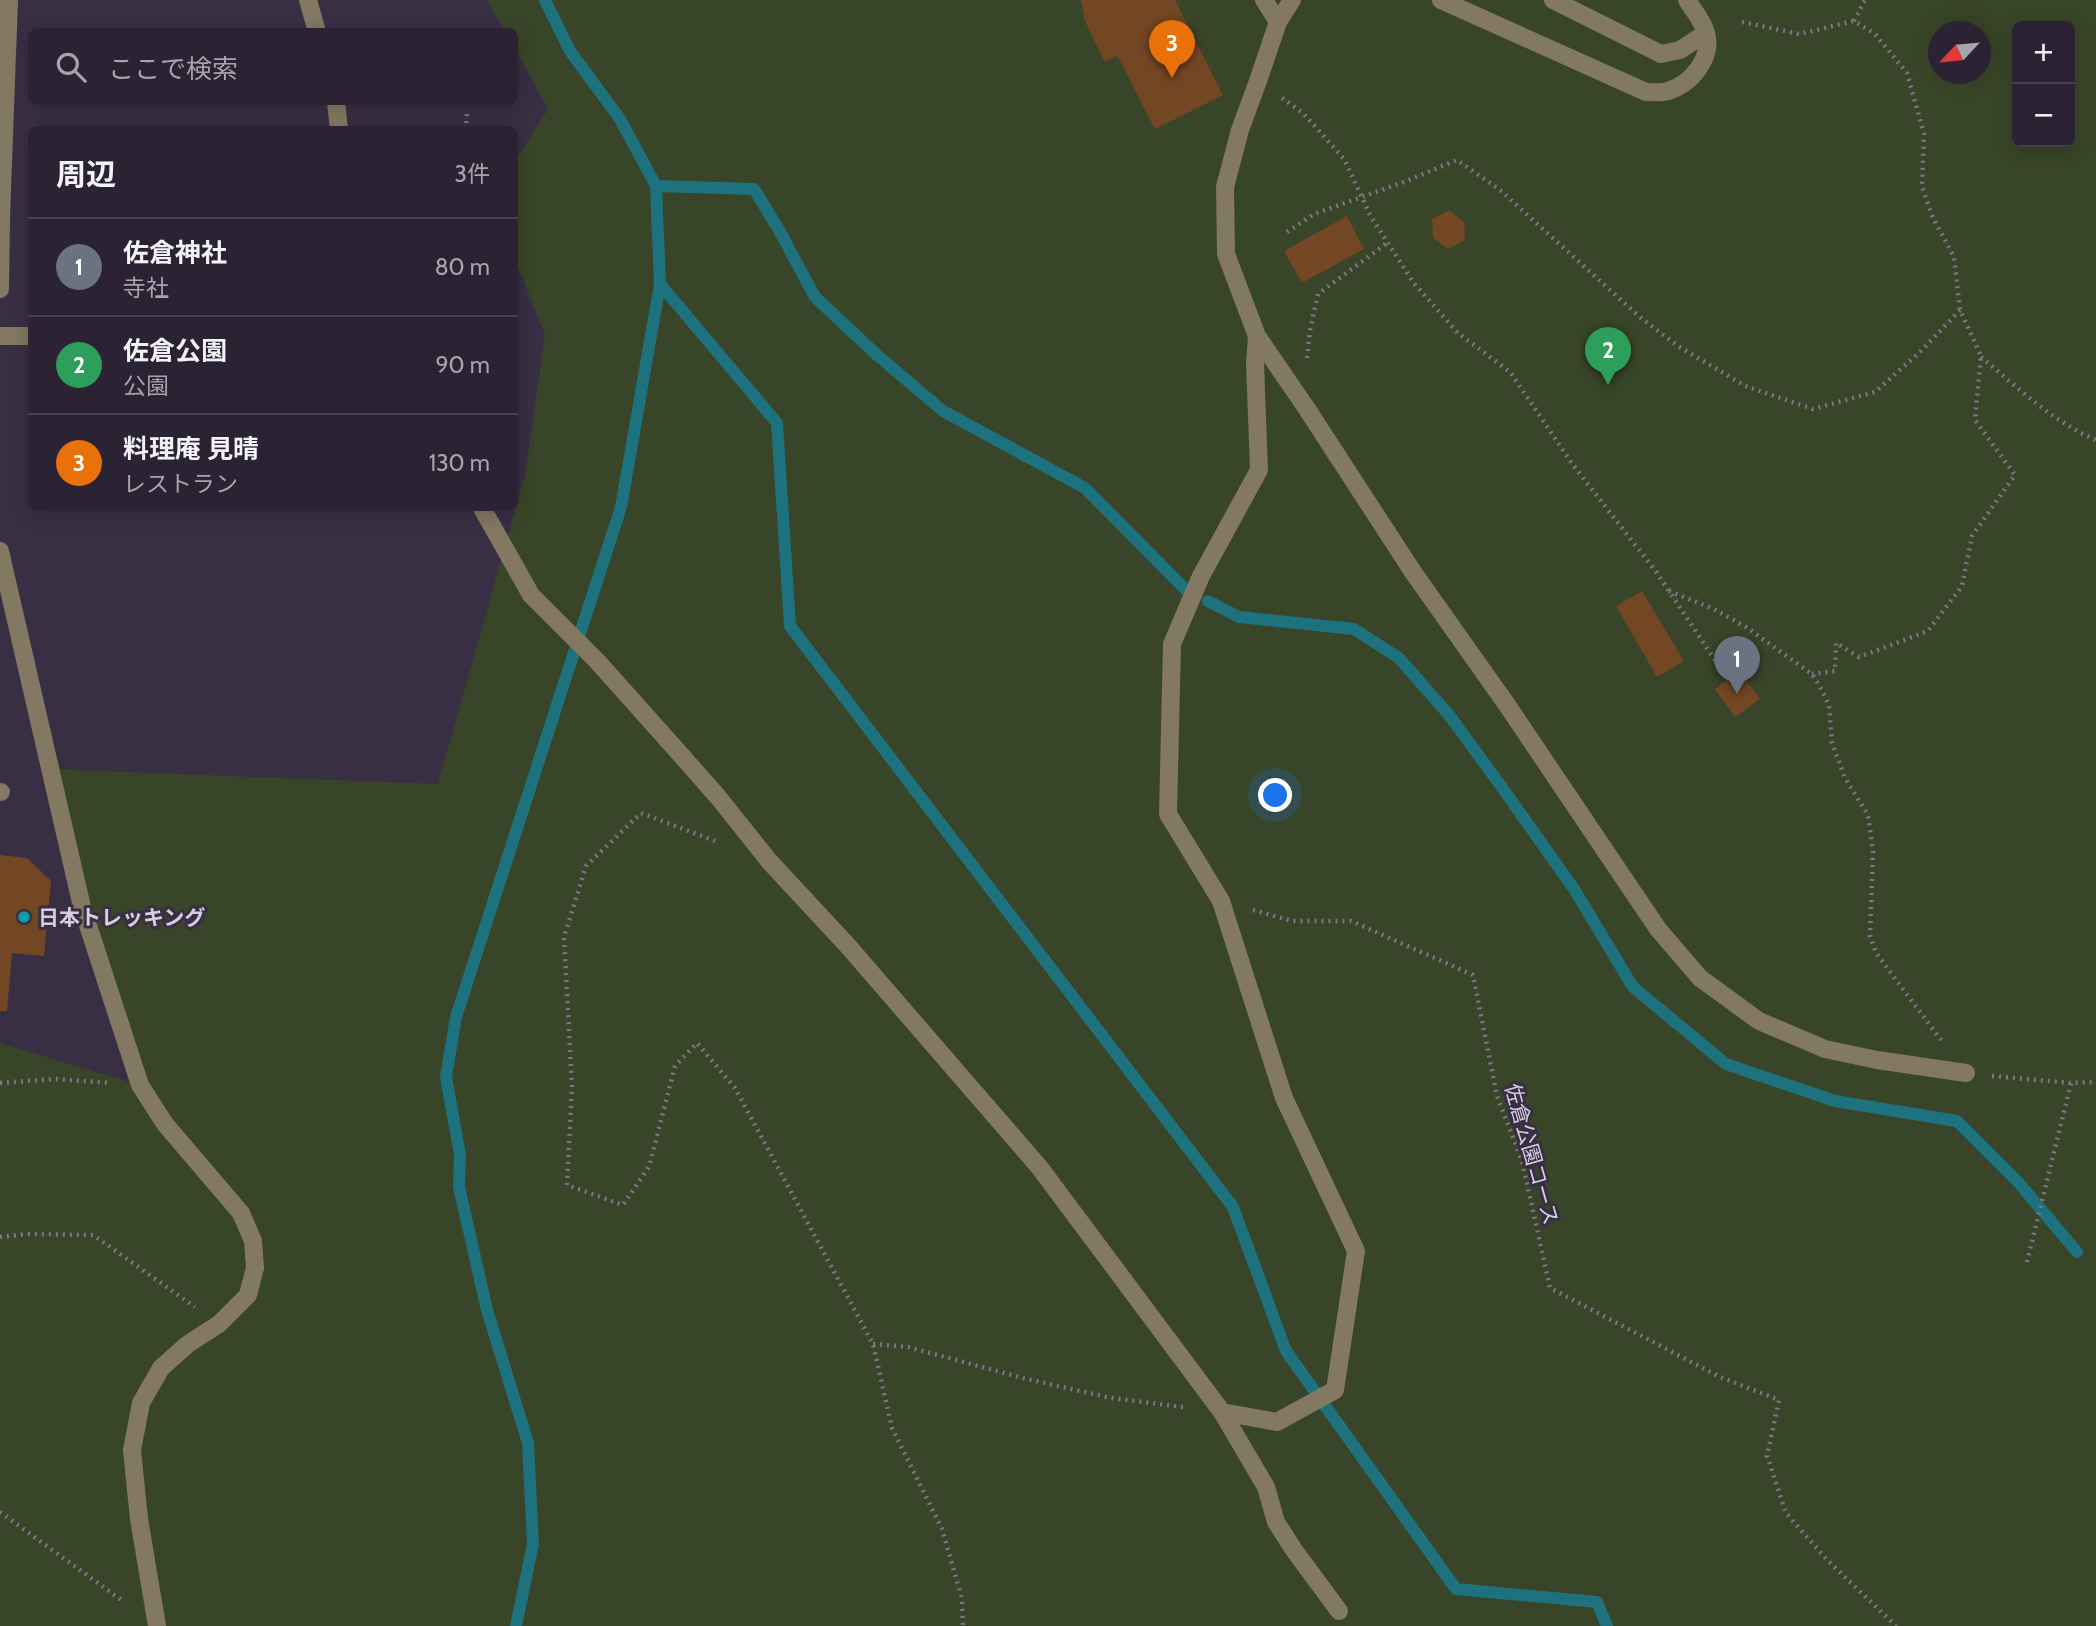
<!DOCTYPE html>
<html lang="ja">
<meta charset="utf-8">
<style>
body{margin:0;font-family:Cabin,"Noto Sans JP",sans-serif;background:#372f40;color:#f1f3f6}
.controls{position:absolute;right:21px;top:21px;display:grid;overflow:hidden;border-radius:10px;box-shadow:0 4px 18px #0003}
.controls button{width:63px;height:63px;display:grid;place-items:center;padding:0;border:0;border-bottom:2px solid #47404f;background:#2b2334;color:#f1f3f6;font:35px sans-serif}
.compass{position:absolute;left:1928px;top:21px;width:63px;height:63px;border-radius:50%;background:#2b2334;box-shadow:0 4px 18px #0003;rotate:244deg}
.you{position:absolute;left:1276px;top:796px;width:24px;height:24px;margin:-18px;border:5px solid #fff;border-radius:50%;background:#1a73e8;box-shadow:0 0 0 10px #1a73e833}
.badge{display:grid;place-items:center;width:46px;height:46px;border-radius:50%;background:#5cc7e7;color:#fff;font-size:23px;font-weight:700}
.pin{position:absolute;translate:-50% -58px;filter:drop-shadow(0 2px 4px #0008)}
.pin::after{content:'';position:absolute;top:37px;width:24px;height:21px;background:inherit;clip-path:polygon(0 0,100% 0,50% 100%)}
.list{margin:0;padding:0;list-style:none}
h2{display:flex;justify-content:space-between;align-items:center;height:91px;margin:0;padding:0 28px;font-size:30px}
h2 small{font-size:23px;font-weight:400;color:#a6a4ac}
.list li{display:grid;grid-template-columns:46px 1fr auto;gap:21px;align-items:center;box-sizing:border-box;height:98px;padding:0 28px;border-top:2px solid #47404f}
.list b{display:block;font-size:26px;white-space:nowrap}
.list p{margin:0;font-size:23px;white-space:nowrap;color:#a6a4ac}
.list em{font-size:23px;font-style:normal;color:#a6a4ac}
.icon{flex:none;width:38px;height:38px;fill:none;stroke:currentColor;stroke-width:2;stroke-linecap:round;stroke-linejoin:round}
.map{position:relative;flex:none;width:2096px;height:1626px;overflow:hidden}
.search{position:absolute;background:#2b2334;box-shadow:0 4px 18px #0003;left:28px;top:28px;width:490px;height:77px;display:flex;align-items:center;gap:18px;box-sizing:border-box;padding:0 24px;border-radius:10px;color:#a6a4ac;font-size:26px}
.panel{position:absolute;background:#2b2334;box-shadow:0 4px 18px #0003;left:28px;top:126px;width:490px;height:385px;border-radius:10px}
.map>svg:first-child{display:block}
.green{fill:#394528;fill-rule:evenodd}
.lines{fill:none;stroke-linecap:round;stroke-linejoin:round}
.stream{stroke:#1d727e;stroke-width:12}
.building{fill:#734624}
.path{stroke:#7d7688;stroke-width:4.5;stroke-dasharray:2 5;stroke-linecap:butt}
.minor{stroke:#837862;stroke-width:18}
.culture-dot{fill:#0f9aa8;stroke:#392f45;stroke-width:2.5}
.labels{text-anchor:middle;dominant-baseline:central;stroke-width:6;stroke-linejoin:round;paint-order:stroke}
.poi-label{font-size:21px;font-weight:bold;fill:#d5d0de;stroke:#392f45;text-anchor:start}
.street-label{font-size:21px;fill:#d5d0de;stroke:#392f45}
</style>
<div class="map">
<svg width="2096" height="1626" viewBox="0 0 2096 1626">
<rect width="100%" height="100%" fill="#392f45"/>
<!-- green -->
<path class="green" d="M487,0H2096V1626H0V1043L139,1085L51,769L438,784L525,475L545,335L515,259L514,163L548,109L515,49L514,32L505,31ZM2017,26H2070V142H2017ZM1938,32H1980V74H1938Z"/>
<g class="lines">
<!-- stream -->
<g class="stream">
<path d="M656,186L754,189L779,230L815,297L877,355L943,411L1085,488L1185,589"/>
<path d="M660,284L777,423L790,626L1233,1207L1286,1351L1456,1589L1597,1602L1607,1626"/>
<path d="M1208,601L1239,617L1354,629L1399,658L1449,715L1501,786L1574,889L1633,987L1726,1064L1835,1101L1957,1121L2018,1182L2077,1252"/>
<path d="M516,1626L533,1544L528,1443L487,1310L459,1187L460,1155L446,1077L456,1017L621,507L660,284L656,186L620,119L570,51L545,0"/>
</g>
</g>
<!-- building -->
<g class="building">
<path d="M1081,0H1175L1223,95L1155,129L1117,55L1105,62L1085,21Z"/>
<path d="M1449,210L1464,222L1465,240L1448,249L1433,238L1432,219Z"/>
<path d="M1347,216L1364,249L1302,283L1284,251Z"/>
<path d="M1642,591L1684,661L1657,677L1616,606Z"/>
<path d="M1739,671L1760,699L1735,717L1715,689Z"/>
<path d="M0,855L27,858L51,881L44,956L12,953L7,1011H0Z"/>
</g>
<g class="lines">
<!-- path -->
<g class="path">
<path d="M1854,21L1865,0"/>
<path d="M1742,22L1799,34L1854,21L1875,34L1907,73L1924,134L1922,187L1933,218L1954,257L1960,310L1981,356L1975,420L2015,475L1972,536L1962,586L1928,631L1859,657L1836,643L1835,671L1812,674"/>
<path d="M1282,98L1303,113L1344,159L1371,217L1413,282L1458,333L1510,372L1573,465L1657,573L1722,671"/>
<path d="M466,130L467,112"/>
<path d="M1287,232L1314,214L1404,182L1457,160L1500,190L1642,319L1678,346L1745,386L1813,409L1875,392L1921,351L1960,310"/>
<path d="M1981,357C2017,387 2053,422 2096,440"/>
<path d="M1307,358L1310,330L1318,294L1387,243"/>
<path d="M1669,591L1714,609L1746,627L1812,674L1820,687L1829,705L1832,743L1845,778L1868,815L1873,852L1870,936L1876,953L1941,1040"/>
<path d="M715,841L641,813L586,866L564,937L572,1086L567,1185L623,1205L649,1167L675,1066L697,1043L735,1088L873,1344L892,1428L942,1529L962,1599L963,1626"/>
<path d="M1253,910L1292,921H1351L1473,975L1497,1096L1522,1161L1550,1288L1720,1377L1779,1400L1767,1456L1786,1513L1828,1561L1896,1626"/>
<path d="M1992,1076L2071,1083L2096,1082"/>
<path d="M0,1083L55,1079L111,1083"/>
<path d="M0,1237L27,1234L93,1235L195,1307"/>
<path d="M2027,1262L2071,1083"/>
<path d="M873,1344L908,1347L1023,1378L1111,1398L1183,1407"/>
<path d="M0,1512L124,1602"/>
</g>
<!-- minor -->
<g class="minor">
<path d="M308,0L317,32"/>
<path d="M1264,0L1278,22"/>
<path d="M1292,0L1278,22L1258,81L1240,130L1225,187L1226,254L1257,336L1307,409L1413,572L1507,705L1658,929L1700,978L1759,1021L1825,1049L1877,1060L1966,1073"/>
<path d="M1441,0L1646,92C1653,92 1661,93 1668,91C1691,84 1713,58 1706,33C1703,21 1693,10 1687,0"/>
<path d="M1553,0L1661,54L1680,50L1706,33"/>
<path d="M336,102L339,130"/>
<path d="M0,289L1,217L9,0"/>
<path d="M0,336H32"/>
<path d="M482,508L531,595L597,661L681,755L718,797L769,861L848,946L1040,1168L1222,1412L1266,1487L1276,1522L1294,1550L1339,1611"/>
<path d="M0,551L82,907L140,1085L165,1124L241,1213L253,1241L255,1268L248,1295L219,1324L188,1344L161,1368L141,1403L132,1450L139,1519L157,1626"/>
<path d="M0,792H1"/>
<path d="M1222,1412L1277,1422L1335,1390L1356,1251L1284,1098L1221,901L1168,814L1172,644L1201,576L1259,470L1255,363L1257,336"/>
</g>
</g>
<!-- markers -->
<circle class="culture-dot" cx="24" cy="917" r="7"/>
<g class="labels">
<!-- poi labels -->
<g class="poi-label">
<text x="38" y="917">日本トレッキング</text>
</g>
<!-- street labels -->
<g class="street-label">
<text transform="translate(1532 1154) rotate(74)">佐倉公園コース</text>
</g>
</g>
</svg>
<div class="controls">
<button>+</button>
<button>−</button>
</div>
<svg class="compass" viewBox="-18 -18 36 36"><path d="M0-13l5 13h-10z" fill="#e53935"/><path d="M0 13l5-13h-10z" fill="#a6a4ac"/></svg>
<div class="you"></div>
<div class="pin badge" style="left:1737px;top:694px;background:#6b7280">1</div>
<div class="pin badge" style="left:1608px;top:385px;background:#2e9e5b">2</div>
<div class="pin badge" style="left:1172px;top:78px;background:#e8710a">3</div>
<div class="search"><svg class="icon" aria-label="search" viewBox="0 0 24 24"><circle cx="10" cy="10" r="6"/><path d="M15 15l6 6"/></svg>ここで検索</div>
<section class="panel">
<h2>周辺<small>3件</small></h2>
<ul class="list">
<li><span class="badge" style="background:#6b7280">1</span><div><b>佐倉神社</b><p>寺社</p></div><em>80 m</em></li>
<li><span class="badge" style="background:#2e9e5b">2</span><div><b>佐倉公園</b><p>公園</p></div><em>90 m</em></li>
<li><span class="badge" style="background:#e8710a">3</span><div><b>料理庵 見晴</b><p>レストラン</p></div><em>130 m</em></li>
</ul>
</section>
</div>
